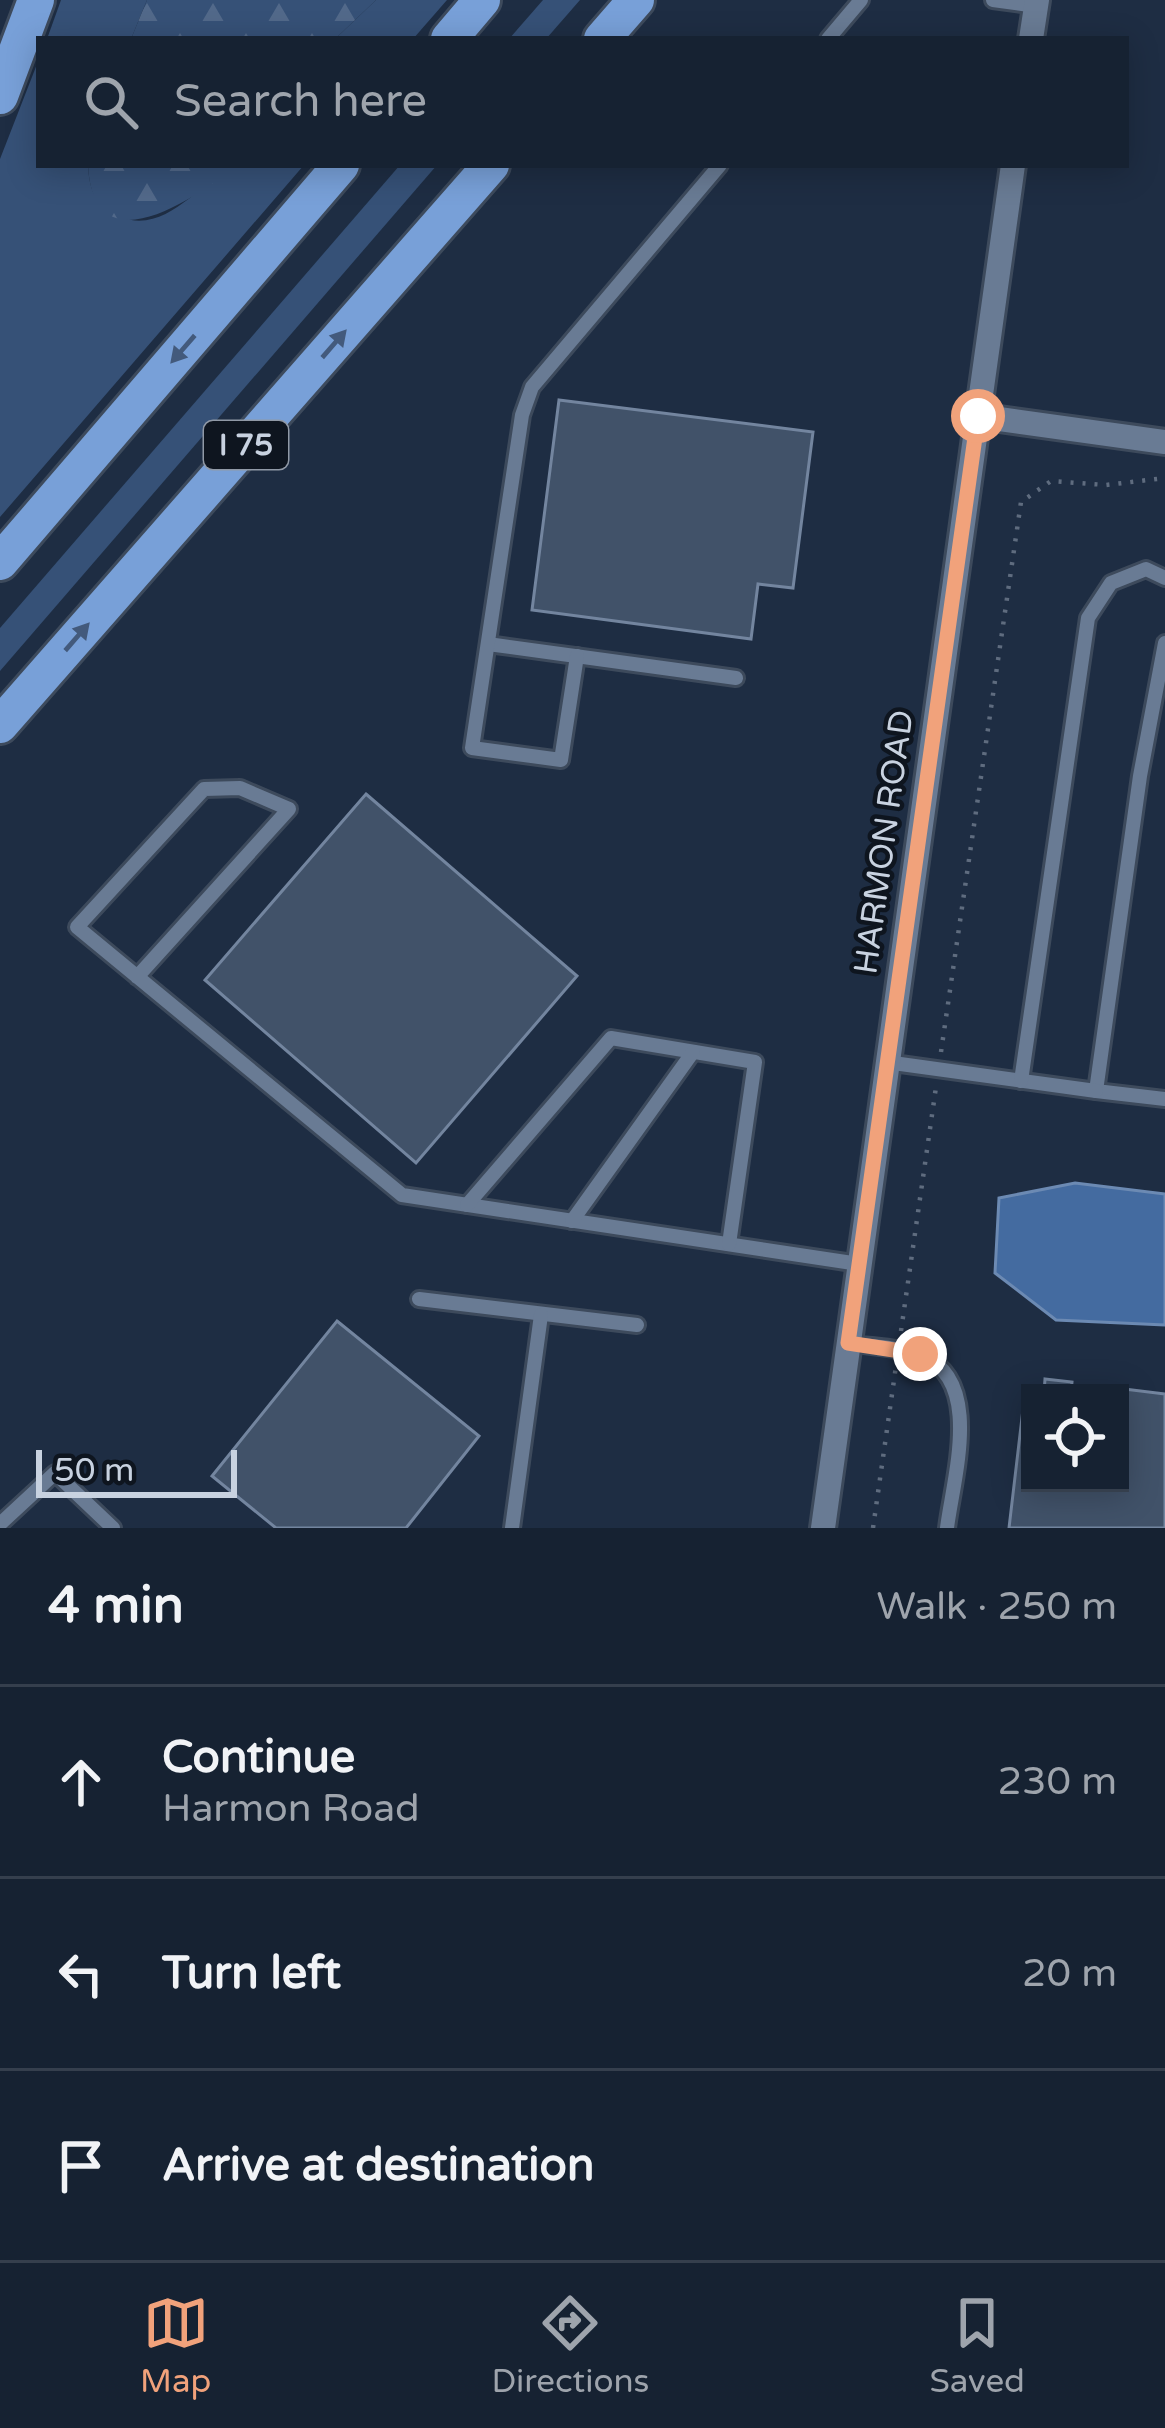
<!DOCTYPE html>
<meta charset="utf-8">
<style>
body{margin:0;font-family:"Varela Round",sans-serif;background:#232f3e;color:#f1f3f6}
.controls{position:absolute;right:36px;bottom:36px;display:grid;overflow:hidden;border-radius:0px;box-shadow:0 6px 30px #0003}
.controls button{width:108px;height:108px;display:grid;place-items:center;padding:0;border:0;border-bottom:3px solid #353f4d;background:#162232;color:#f1f3f6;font:60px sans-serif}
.scale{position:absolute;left:36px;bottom:30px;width:201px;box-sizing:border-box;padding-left:12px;border:6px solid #c8d2e0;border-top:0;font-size:33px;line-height:42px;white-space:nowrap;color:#c8d2e0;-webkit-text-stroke:9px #0e151f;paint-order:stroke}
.stop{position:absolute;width:36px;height:36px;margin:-27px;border:9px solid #f1a27b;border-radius:50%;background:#fff}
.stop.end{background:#f1a27b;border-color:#fff;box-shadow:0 3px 12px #0008}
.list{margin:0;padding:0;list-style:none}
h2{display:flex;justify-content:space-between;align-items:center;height:156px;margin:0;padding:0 48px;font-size:51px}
h2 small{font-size:39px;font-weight:400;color:#9ea4ac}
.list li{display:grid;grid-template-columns:78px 1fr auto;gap:36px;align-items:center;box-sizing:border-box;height:192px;padding:0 48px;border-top:3px solid #353f4d}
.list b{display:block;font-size:45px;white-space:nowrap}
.list p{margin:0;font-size:39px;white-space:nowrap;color:#9ea4ac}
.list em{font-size:39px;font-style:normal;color:#9ea4ac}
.icon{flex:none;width:66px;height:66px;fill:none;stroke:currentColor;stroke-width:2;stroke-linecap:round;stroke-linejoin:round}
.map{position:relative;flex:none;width:1165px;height:1528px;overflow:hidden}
.search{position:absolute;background:#162232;box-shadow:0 6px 30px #0003;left:36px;right:36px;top:36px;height:132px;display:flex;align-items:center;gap:30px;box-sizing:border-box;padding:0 42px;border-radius:0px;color:#9ea4ac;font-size:45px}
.sheet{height:732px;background:#162232}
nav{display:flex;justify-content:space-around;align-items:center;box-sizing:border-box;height:168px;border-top:3px solid #353f4d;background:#162232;font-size:33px;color:#9ea4ac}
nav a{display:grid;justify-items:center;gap:6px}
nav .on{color:#f1a27b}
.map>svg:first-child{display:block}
.grass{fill:#365177}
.forest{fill:url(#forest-firs)}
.water{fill:#446ba0;stroke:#6c8ab3;stroke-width:3}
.building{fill:#415269;stroke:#73859f;stroke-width:3}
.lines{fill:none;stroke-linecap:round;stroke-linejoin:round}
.service-casing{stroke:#3d4a5c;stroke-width:20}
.minor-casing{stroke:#3d4a5c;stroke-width:30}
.tertiary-casing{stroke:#3d4a5c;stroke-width:30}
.motorway-casing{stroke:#3d4a5c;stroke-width:42}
.path{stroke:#5f6c7f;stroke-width:4.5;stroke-dasharray:3 9;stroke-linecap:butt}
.service{stroke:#697b94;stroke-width:14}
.minor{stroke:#697b94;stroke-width:24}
.tertiary{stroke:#697b94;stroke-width:24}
.motorway{stroke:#78a0d8;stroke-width:36}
.oneway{fill:#435a7c}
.route{stroke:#f1a27b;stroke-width:15}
.labels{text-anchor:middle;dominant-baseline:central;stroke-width:9;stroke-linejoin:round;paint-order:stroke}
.shield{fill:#0e151f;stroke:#9099a6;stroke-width:3}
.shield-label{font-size:30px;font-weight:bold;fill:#c8d2e0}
.street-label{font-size:33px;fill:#c8d2e0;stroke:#0e151f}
</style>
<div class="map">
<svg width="1165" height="1528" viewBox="0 0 1165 1528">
<defs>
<pattern id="forest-firs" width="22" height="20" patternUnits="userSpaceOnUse" patternTransform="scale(3)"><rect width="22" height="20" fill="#365177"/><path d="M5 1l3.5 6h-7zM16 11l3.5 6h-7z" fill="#52698a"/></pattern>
</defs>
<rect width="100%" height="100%" fill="#1e2d43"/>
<!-- grass -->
<g class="grass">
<path d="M61,0H147L131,39H47Z"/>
<path d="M376,0H447L413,39H335Z"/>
<path d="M543,0H580L546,39H509Z"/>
<path d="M39,59V165H88C89,189 96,209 120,217C168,235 198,181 237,166C254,159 285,165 304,165L0,517V159Z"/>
<path d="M400,165H437L0,671V628Z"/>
</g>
<!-- forest -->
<g class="forest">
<path d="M147,0H376L335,39H131Z"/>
<path d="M88,165H238C195,198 93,270 88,165Z"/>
</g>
<!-- water -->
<path class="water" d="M1075,1183L1165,1194V1325L1056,1320L995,1273L999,1198Z"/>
<!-- building -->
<g class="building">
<path d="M559,400L813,432L793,588L758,584L751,639L532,610Z"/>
<path d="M366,794L577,976L416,1163L205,980Z"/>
<path d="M337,1321L479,1436L406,1528H276L212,1476Z"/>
<path d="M1045,1379L1072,1382L1071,1393H1044Z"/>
<path d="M1108,1387L1165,1394V1528H1009L1023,1409H1030V1483H1120V1393H1107Z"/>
</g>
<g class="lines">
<!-- service casing -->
<g class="service-casing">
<g id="service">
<path d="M993,0L1036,6"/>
<path d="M828,39L861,0"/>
<path d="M1165,643L1140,776L1096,1091L1165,1099"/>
<path d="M488,644L736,678"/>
<path d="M577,656L561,760L472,748L522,415L532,387L720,165"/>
<path d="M137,977L289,809L240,788L204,789L77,927L402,1195L859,1264"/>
<path d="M886,1062L1096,1091"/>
<path d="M1021,1081L1088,618L1111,583L1146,569L1165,578"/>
<path d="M467,1205L611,1038L755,1062L729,1244"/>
<path d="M572,1221L693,1052"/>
<path d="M419,1299L637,1325"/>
<path d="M848,1343C871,1347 901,1347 922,1356C984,1380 953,1479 947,1528"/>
<path d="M0,1524L55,1473L113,1528"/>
<path d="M512,1528L541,1315"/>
</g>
</g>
<!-- minor casing -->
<g class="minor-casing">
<path id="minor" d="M978,416L1165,442"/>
</g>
<!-- tertiary casing -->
<g class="tertiary-casing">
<g id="tertiary">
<path d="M1031,39L1037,0"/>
<path d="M823,1528L1013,165"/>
</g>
</g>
<!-- motorway casing -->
<g class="motorway-casing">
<g id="motorway">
<path d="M449,39L482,0"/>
<path d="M602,39L636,0"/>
<path d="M0,96L36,0"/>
<path d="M0,562L341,165"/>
<path d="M0,725L491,165"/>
</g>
</g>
<!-- path -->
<g class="path">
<path d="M941,1052L1021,502L1051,481L1106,485L1165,478"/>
<path d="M901,1331L936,1087"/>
<path d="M873,1528L896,1366"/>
</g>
<!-- service -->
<use href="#service" class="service"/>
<!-- minor -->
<use href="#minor" class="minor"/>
<!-- tertiary -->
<use href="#tertiary" class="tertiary"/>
<!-- motorway -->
<use href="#motorway" class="motorway"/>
</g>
<!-- one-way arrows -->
<defs><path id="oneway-solid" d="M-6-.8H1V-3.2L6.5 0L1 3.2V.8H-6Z" transform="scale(3)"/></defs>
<g class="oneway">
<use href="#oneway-solid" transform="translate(334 344) rotate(-49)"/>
<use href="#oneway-solid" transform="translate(183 349) rotate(131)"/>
<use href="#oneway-solid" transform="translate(77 637) rotate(-49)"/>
</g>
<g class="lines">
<!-- route -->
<path class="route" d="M920,1354L848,1343L978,416"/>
</g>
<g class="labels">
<!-- shield labels -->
<rect class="shield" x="204" y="421" width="84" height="48" rx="9"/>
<g class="shield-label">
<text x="246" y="445">I 75</text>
</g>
<!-- street labels -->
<g class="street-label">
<text transform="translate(884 842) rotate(-82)">HARMON ROAD</text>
</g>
</g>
</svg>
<div class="controls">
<button><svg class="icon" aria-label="locate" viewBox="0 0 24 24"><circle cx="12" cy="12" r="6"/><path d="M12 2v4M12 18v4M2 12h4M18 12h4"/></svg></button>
</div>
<div class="scale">50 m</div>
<div class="stop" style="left:978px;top:416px"></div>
<div class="stop end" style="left:920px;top:1354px"></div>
<div class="search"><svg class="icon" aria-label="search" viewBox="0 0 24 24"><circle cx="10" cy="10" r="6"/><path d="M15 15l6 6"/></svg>Search here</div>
</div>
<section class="sheet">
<h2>4 min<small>Walk · 250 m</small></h2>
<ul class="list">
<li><svg class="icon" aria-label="ahead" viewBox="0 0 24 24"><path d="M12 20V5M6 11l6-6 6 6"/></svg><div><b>Continue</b><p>Harmon Road</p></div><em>230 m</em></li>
<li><svg class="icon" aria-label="left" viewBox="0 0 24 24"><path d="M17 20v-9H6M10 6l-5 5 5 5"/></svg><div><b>Turn left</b></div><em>20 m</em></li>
<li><svg class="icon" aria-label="arrive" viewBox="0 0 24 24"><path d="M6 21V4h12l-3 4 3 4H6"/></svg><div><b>Arrive at destination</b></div></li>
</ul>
</section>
<nav>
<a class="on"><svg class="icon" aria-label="map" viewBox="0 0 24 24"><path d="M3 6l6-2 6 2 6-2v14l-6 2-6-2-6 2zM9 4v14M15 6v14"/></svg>Map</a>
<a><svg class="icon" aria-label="directions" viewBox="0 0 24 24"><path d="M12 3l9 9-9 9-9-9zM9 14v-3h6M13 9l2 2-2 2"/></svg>Directions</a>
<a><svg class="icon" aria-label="saved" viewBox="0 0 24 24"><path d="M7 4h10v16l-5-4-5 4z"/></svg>Saved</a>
</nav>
